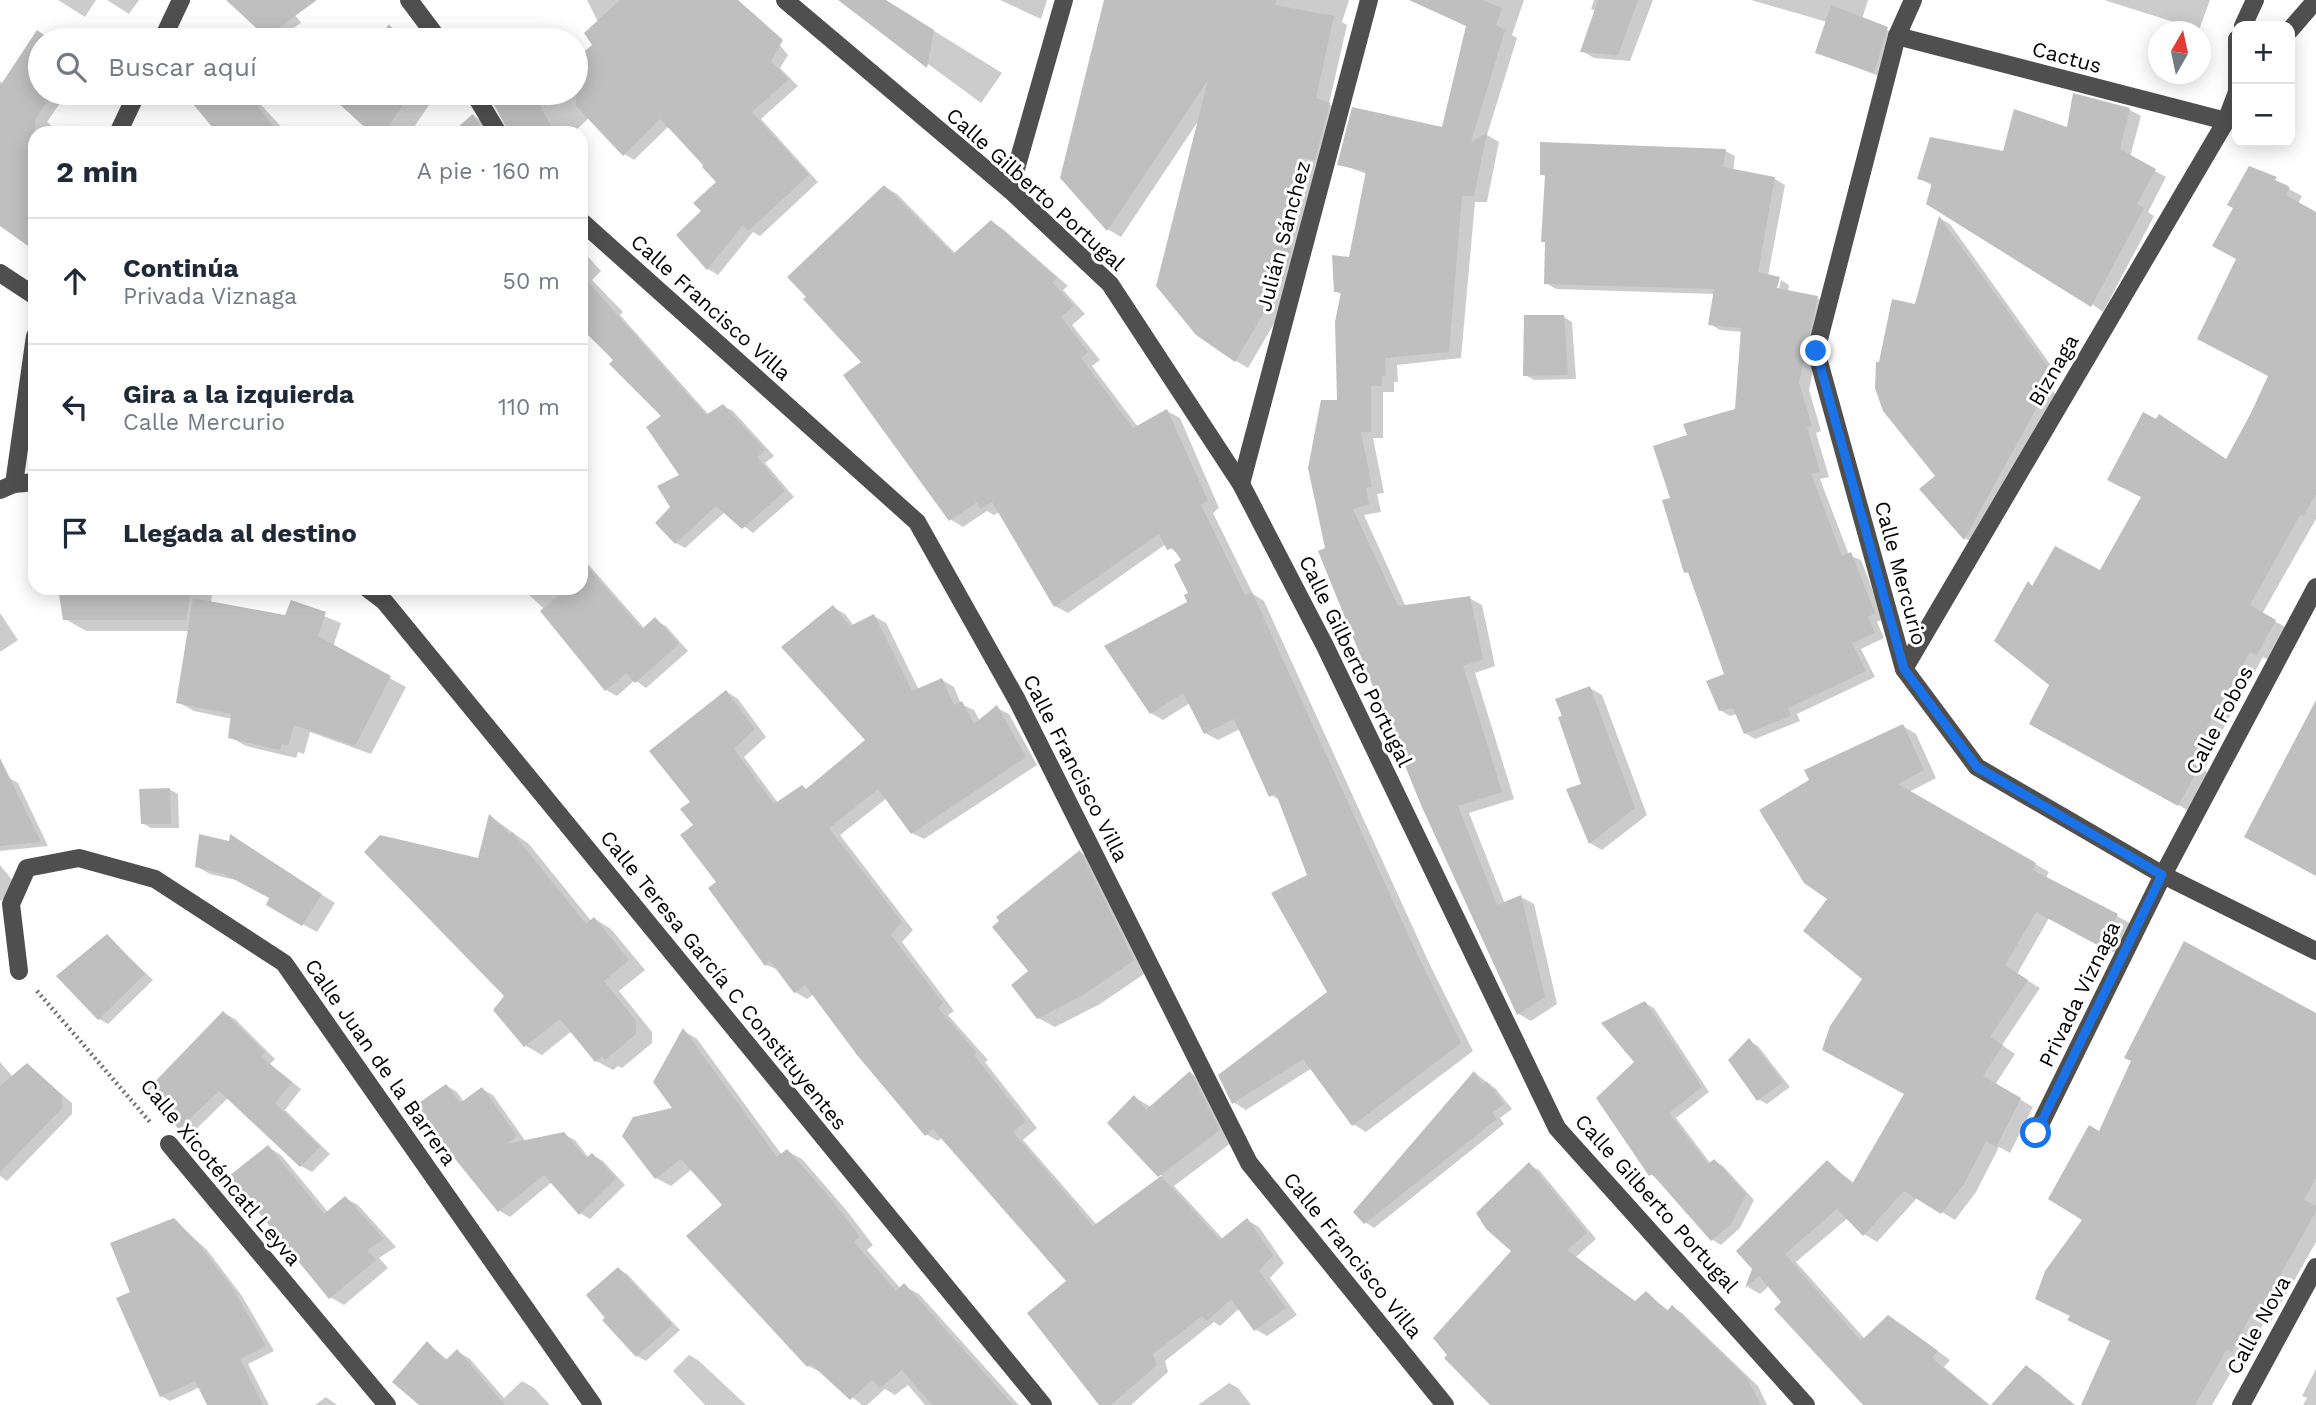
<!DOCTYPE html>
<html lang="es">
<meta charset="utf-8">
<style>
body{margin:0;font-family:"Work Sans",sans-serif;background:#f6f6f7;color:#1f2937}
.controls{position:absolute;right:21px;top:21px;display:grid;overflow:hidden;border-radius:14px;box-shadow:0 4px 18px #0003}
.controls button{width:63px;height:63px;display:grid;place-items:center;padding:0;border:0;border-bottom:2px solid #e0e1e3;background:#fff;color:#1f2937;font:35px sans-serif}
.compass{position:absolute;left:2148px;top:21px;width:63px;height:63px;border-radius:50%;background:#fff;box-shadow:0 4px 18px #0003;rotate:9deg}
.stop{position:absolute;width:21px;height:21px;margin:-16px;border:5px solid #1a73e8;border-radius:50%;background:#fff}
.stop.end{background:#1a73e8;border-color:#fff;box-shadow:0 2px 7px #0008}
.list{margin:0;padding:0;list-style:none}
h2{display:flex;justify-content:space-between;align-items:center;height:91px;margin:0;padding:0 28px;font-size:30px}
h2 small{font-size:23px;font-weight:400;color:#747a83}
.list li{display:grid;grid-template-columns:46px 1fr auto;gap:21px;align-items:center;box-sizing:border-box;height:126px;padding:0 28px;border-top:2px solid #e0e1e3}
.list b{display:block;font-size:26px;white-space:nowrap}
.list p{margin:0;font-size:23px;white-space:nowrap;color:#747a83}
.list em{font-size:23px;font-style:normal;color:#747a83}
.icon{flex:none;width:38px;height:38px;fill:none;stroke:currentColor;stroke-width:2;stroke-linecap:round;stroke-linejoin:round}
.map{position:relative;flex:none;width:2316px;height:1405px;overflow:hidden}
.search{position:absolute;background:#fff;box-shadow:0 4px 18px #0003;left:28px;top:28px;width:560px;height:77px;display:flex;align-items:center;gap:18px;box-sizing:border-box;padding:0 24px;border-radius:38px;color:#747a83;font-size:26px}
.panel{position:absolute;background:#fff;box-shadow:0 4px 18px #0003;left:28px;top:126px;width:560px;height:469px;border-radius:21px}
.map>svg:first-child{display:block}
.shadow{fill:#0003}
.building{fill:#bfbfbf}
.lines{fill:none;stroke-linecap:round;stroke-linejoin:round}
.path{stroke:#717171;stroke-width:4.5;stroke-dasharray:2 3.5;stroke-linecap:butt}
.minor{stroke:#4f4f4f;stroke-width:18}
.route{stroke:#1a73e8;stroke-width:9}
.labels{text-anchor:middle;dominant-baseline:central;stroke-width:6;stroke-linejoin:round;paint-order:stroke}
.street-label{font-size:21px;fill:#000;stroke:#fff}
</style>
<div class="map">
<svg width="2316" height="1405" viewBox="0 0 2316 1405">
<rect width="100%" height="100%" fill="#fff"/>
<!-- shadow -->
<g class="shadow">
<path d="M58,0H96L85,17Z"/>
<path d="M107,0H139L129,14Z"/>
<path d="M246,0H284L301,23L276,40L268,35Z"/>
<path d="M587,0H732L755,15L788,55L780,68L798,86L761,119L818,182L760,236L753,232L718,275L708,269L678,235L703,211L718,182L668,127L634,160L624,154L589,118L573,133H510L493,100L502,93H576V61L595,45L598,22Z"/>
<path d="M841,0H884L1002,73L981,103Z"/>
<path d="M1000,0H1047L1041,19Z"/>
<path d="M1106,0H1349L1342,22L1347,25L1329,104L1342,112L1328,167L1316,164L1296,286L1248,368L1236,361L1199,120L1121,237L1109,230L1062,178Z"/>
<path d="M1413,0H1524L1512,35L1517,38L1487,135L1499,142L1487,202H1475L1461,358L1397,365L1398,382H1394V392H1383V438H1373L1384,493L1377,494L1381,512L1364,515L1406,607L1469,598L1482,605L1495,666L1475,673L1514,799L1469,813L1505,904L1521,897L1534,904L1557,1004L1531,1021L1519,1014L1327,549L1339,402L1342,295L1335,291L1350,259L1367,174L1339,164L1443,129L1468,27Z"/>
<path d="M1594,0H1653L1630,61L1594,58L1582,51L1596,11L1591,9Z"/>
<path d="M1751,0H1868L1862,19L1901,36L1887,79L1817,53L1827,22Z"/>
<path d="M2104,0H2210L2199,30Z"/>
<path d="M390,26L408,37L410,40H380Z"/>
<path d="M37,33L50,40H40V93H67L47,122L61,133H35V248L0,223V81L4,85Z"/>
<path d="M250,93L287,133H219L187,94Z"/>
<path d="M341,93H437L410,133H373L335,98Z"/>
<path d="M2074,95L2130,110L2141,116L2130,157L2166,177L2148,212L2154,216L2103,312L1933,186L1919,178L2068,129Z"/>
<path d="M474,116L483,122L490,133H454Z"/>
<path d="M1725,151L1735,156L1733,171L1775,179L1785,185L1768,276L1774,296L1777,297L1781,280L1789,285L1788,292L1817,298L1827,304L1809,390L1821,431L1816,433L1829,477L1820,479L1849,555L1861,560L1884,619L1877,622L1884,638L1861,649L1875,677L1797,714L1800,721L1755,739L1745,733L1737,714L1730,716L1720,710L1726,675L1691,575L1686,572L1689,436L1737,411L1742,332L1720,330L1710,324L1715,294L1556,289L1546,283L1547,244L1543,241L1547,177L1541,174Z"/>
<path d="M2249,169L2289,186L2287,188L2302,196L2298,204L2316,214V519L2262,614L2287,628L2270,661L2263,657L2215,743L2217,745L2204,770L2210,775L2191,812L2031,723L2051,685L2029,584L2034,587L2100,572L2227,460L2270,376L2238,259L2235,208Z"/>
<path d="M885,187L897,194L956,254L991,222L1003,229L1068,286L1063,290L1085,314L1072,325L1100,360L1092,366L1138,427L1167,411L1180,418L1219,508L1213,513L1253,594L1264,601L1430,965L1473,1051L1366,1132L1353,1124L1312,1068L1246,1110L1233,1102L1329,993L1309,875L1281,801L1271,795L1240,729L1218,740L1205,733L1190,703L1163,720L1151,713L1189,602L1191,594L1180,556L1166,544L1068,613L1055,606L999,512L994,515L987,511L963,527L950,519L864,362Z"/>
<path d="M1941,219L1950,224L2060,378L2053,391L2057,396L1975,544L1966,539L1922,489L1937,476L1881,364L1916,306Z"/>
<path d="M581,249L601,271L592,280L623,312L620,315L709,415L723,406L733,411L774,456L765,463L794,497L753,533L725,512L685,548L676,543L672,507L682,475L664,417L615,360L581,327Z"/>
<path d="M1564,317L1572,322L1576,379L1534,380L1525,375Z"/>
<path d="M581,556L645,629L655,620L666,626L688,651L646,688L635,680L617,696L606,690L543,608L522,588H581Z"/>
<path d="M60,588H213L211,603L287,617L292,603L341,623L333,647L406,687L371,754L310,732L304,754L298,752L296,758L246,746L230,737L232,719L194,711L178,702L189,631H86L65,619Z"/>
<path d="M833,607L845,614L854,626L874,616L886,623L919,690L942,680L954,687L961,704L974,710L980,721L997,708L1009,714L1037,765L924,839L912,833L887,798L840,835L913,930L902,942L954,1011L948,1015L988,1060L985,1062L1037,1128L1023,1140L1097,1225L1162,1177L1134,1097L1151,1107L1190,1073L1206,1082L1235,1140L1174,1186L1223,1239L1247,1220L1259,1227L1284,1263L1270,1278L1297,1315L1267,1336L1255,1329L1240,1308L1220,1326L1214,1322L1165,1361L1168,1372L1131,1405H1101L1069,1281L943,1137L938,1141L926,1134L814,994L807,999L795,992L779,970L766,965L695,825L692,802L727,692L738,699L766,737L744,757L778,803L807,790L867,740Z"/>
<path d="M0,613L18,640L0,652Z"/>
<path d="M1590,688L1602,695L1647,815L1602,850L1590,843L1569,790L1584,785Z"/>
<path d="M1903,726L1916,734L1936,778L1909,792L2049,872L2045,879L2130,923L2115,953L2049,918L2017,974L2040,988L2002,1045L2015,1054L1995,1085L2033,1107L2010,1153L1999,1147L1976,1192L1955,1220L1918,1197L1877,1242L1864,1234L1848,1218L1796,1262L1865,1339L1901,1324L1950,1360L1944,1367L1990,1405H1864L1769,1286L1760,1294L1748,1287L1754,1268L1827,1162L1854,1183L1906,1094L1865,979L1830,898Z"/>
<path d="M9,778L18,783L48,846L0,851V783Z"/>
<path d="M169,789L178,794L179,828H151L142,823Z"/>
<path d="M490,816L529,844L592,922L595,919L611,929L645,970L619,991L652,1032V1043L622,1068L618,1066L613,1070L596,1061L572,1031L542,1055L526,1046L495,1010L506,996L479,860Z"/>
<path d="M244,845L335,903L317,932L268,905L271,898L240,881L210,874L196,866Z"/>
<path d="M1080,852L1097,862L1150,970L1100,1004L1055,1027L1038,1018L1031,971Z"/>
<path d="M0,865L17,886L14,893L0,901Z"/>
<path d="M107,936L153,980L108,1024L99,1019Z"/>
<path d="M1645,1003L1654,1008L1709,1092L1676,1118L1711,1164L1715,1161L1723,1166L1754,1200L1740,1228L1721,1245L1713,1240L1659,1179L1650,1174L1636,1062Z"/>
<path d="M224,1013L235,1019L275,1059L270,1064L301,1089L285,1110L330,1154L312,1172L301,1166L228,1098L191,1134L181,1127Z"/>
<path d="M2316,1015V1242L2270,1323L2265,1320L2246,1358L2241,1355L2212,1405H2083L2111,1341L2072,1316L2100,1134Z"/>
<path d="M684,1031L697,1039L782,1155L787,1151L802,1159L847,1211L873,1245L867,1250L901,1289L904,1286L919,1294L1019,1405H925L908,1385L895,1395L885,1389L867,1405H862L823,1373L808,1366L724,1206L692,1169L671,1186L656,1178L675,1109Z"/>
<path d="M1749,1041L1758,1046L1790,1087L1767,1104L1758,1099Z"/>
<path d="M0,1062L13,1077L27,1065L72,1103V1114L7,1181L0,1176Z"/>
<path d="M1475,1073L1496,1089L1512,1109L1500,1118L1504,1124L1374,1228L1365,1222Z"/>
<path d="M447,1086L457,1092L464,1102L482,1089L493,1095L526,1142L563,1134L575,1140L589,1158L592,1155L603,1161L625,1185L590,1219L580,1213L552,1182L510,1217L500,1211L415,1107Z"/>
<path d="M268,1147L281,1155L328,1212L345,1198L358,1205L396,1247L379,1258L388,1268L344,1305L330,1297Z"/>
<path d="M1529,1165L1539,1170L1596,1239L1576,1257L1636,1303L1646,1293L1669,1311L1672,1307L1682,1313L1758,1386L1767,1405H1519L1514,1251Z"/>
<path d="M174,1220L207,1250L242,1296L274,1351L248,1364L269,1405H209L200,1387L170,1401L161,1396L132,1293Z"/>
<path d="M618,1269L627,1274L680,1330L646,1361L637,1356L607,1318Z"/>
<path d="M427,1343L448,1360L457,1351L470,1359L504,1398L522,1381L534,1388L550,1405H422Z"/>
<path d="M689,1355L698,1360L746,1405H705L673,1371Z"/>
<path d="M2027,1367L2040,1375L2075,1405H1994Z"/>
<path d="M2316,1369V1405H2303L2307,1398L2302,1396Z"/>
<path d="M1229,1383L1238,1388L1251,1405H1198Z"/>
<path d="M326,1397L337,1405H315Z"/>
</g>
<!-- building -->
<g class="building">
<path d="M226,0H317L266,37Z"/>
<path d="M620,0H738L783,40L771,61L789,79L752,112L809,175L748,231L743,225L707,270L676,235L701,211L693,203L716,182L702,167L704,165L660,119L623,156L576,106V59L592,45L584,33Z"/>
<path d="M838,0H886L934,30L927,68Z"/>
<path d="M1104,0H1276L1275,5L1334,16L1316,98L1330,103L1315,160L1303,158L1288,248H1292L1284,278L1235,362L1196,335L1156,286L1208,80L1107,231L1060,178Z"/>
<path d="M1409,0H1482L1502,8L1496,25L1505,30L1471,142L1487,133L1474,196H1462L1449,352L1385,358L1386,376H1382V386H1371V432H1361L1372,487L1366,488L1369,505L1353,509L1398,606L1470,596L1483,659L1463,666L1502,792L1458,806L1497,905L1521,895L1545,997L1517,1015L1421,805L1318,551L1325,548L1308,468L1321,400H1337L1335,322L1341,292H1334L1332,255L1349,257L1366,171L1337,165L1352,107L1442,127L1466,26Z"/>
<path d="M1598,0H1638L1618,55L1580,52Z"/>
<path d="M1831,5L1888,27L1874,73L1815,53Z"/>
<path d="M389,24L398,40H378Z"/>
<path d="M37,30L51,40H40V93H53L35,120V251L0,226V86Z"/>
<path d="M184,93H247L279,133H217Z"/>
<path d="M341,93H411L384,133H371L336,101Z"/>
<path d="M499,93H533L555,133H509L491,99Z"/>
<path d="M2073,93L2130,108L2120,149L2156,169L2137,204L2144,208L2091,307L1926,204L1932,183L1917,179L1930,137L2003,151L2014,109L2067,127Z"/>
<path d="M473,114L485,133H451Z"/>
<path d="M1540,142L1726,149L1723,167L1775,177L1758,272L1780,277L1777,288L1818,296L1799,383L1812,426L1807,427L1820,472L1811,474L1842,556L1851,552L1875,613L1868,617L1875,633L1852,643L1866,671L1788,708L1791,716L1744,734L1733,708L1719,711L1706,681L1724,674L1688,572L1684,573L1662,500L1670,498L1653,446L1687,435L1683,424L1735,409L1741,328L1708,325L1714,289L1544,284L1545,242H1541L1545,175H1540Z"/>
<path d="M2249,166L2277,177L2275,180L2290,188L2286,195L2316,212V494L2303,516L2300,515L2250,605L2276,620L2257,655L2250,652L2203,735L2206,736L2191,763L2199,767L2178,806L2029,724L2049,685L1994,641L2028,581L2032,586L2055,546L2100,570L2141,497L2107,480L2143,412L2156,419L2159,414L2226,459L2251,413L2268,376L2197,339L2236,259L2212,246L2233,208L2227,205Z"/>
<path d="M884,185L953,254L991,220L1057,278L1052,282L1074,306L1061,317L1088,352L1081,358L1133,428L1167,409L1208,501L1201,505L1245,595L1252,592L1418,956L1461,1043L1352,1126L1303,1059L1232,1104L1218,1075L1327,992L1271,893L1307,875L1276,794L1269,797L1234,719L1204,734L1183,693L1150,714L1104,646L1187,602L1184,595L1188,593L1174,565L1181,560L1173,548L1167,550L1159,534L1054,607L992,502L980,509L977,502L949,521L843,375L861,362L803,299L806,297L787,277Z"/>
<path d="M1939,216L2051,371L2044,384L2047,389L1964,540L1919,489L1935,476L1883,411L1875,388L1876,362H1879L1892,299L1915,304Z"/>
<path d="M581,274L706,415L723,404L765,450L757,457L785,491L742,529L716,506L675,544L655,523L670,507L657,486L679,475L646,427L661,416L609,364L613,360L581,328Z"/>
<path d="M1524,315H1564L1568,375L1523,376Z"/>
<path d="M581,560L642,629L655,617L679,644L635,683L626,673L605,691L540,611L568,588H581Z"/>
<path d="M58,588H191L186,620H63Z"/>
<path d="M193,598L285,615L291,600L326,612L318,636L391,676L355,746L294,725L288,746L282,744L280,750L228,738L231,714L176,703Z"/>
<path d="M833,605L850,626L874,614L912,691L942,678L954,705L962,701L974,724L997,705L1026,757L911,834L878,789L829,828L902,922L891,935L943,1003L938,1008L977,1053L974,1055L1026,1121L1013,1132L1093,1226L1161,1176L1220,1240L1247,1218L1273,1255L1259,1271L1286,1308L1254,1331L1231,1299L1207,1321L1202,1316L1153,1354L1157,1365L1111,1405H1099L1027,1313L1066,1281L933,1129L925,1136L857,1055L805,985L794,993L770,961L765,966L708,888L716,882L680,835L693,825L680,809L690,802L649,751L726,690L755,729L734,749L774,804L802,785L806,789L865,740L781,647Z"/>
<path d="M1590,686L1635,808L1589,844L1566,789L1581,784L1558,717L1562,716L1555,699Z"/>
<path d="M2316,700V876L2244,837Z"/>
<path d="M1903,724L1924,770L1898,784L2036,863L2033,870L2118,914L2101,947L2036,912L2005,965L2028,980L1990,1037L2003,1045L1983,1076L2021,1098L1996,1147L1986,1141L1964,1184L1941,1214L1904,1191L1863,1236L1837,1209L1785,1254L1861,1341L1888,1315L1938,1351L1932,1358L1988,1405H1863L1774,1309L1781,1302L1759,1276L1745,1288L1752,1269L1736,1251L1827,1160L1852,1184L1904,1094L1822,1050L1830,1026L1862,979L1803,931L1827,899L1804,883L1759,810L1809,780L1804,770Z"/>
<path d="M0,758L41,842L0,846Z"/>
<path d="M170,788L171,824H141L139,789Z"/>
<path d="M489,814L510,834L512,832L586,924L594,917L629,960L604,981L636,1021V1034L605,1060L602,1056L595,1062L560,1019L524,1047L493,1010L504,996L364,852L380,835L478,858Z"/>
<path d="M199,834L229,841L230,834L322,894L302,926L266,905L269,898L224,874L195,867Z"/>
<path d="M1080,850L1134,960L1083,995L1037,1019L1011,985L1028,971L992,927L999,921L996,917Z"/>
<path d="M107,934L145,974L98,1020L56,976Z"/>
<path d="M2184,941L2316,1013V1178L2304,1200L2316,1206V1211L2257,1317L2251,1314L2232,1352L2227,1349L2195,1405H2081L2110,1341L2067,1320L2070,1316L2035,1299L2045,1271L2082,1220L2048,1199L2089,1125L2099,1131L2131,1061L2124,1058Z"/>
<path d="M1645,1001L1702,1087L1669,1113L1708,1164L1714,1159L1746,1194L1731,1224L1711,1241L1652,1174L1649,1176L1596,1098L1634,1062L1601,1023Z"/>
<path d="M223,1011L265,1052L261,1057L292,1082L275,1103L320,1147L300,1167L219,1091L179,1129L144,1093Z"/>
<path d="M683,1028L777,1157L787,1149L833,1201L860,1237L854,1242L896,1291L904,1283L1013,1405H932L902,1370L880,1388L872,1380L850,1400L811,1364L807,1367L686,1236L722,1205L681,1159L655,1179L622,1136L633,1117L672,1108L653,1082Z"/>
<path d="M1749,1038L1783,1082L1757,1101L1728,1060Z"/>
<path d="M27,1063L62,1095V1108L0,1172V1086Z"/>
<path d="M1190,1071L1220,1130L1158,1177L1107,1123L1134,1095L1146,1110Z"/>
<path d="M1474,1071L1482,1084L1487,1082L1504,1104L1492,1113L1497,1119L1364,1224L1353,1212Z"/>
<path d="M446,1084L460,1103L482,1087L517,1136L507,1144L564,1132L586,1158L592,1153L616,1178L579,1215L544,1175L498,1212L413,1107Z"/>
<path d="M268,1145L324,1214L345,1196L384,1239L367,1250L376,1260L329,1299L229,1176Z"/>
<path d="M1529,1162L1587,1233L1567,1250L1635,1301L1646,1291L1667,1311L1672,1305L1747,1378L1761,1405H1490L1444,1358L1447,1355L1433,1338L1511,1251L1486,1229L1476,1213Z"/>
<path d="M174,1218L198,1243L233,1289L266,1346L240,1359L263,1405H207L195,1381L160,1397L116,1298L130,1292L110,1243Z"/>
<path d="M618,1267L672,1325L636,1357L602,1320L605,1318L586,1295Z"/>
<path d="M427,1341L445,1361L457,1349L505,1405H419L392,1382Z"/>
<path d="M2026,1365L2074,1405H1991Z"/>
</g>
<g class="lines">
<!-- path -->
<path class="path" d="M37,991L150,1122"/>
<!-- minor -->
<g class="minor">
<path d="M409,0L439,40"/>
<path d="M785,0L1010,190L1110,284L1241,484L1325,646L1557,1128L1806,1405"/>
<path d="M1913,0L1897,36L1816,351L1904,669L1977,767L2163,875L2316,951"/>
<path d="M2243,26L2255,0"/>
<path d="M2290,30L2316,0"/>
<path d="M1897,36L2226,121"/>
<path d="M162,40L181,0"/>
<path d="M474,93L498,133"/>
<path d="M2237,93V39"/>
<path d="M118,133L137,93"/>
<path d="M1010,190L1064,0"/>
<path d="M581,221L917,522L1017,700L1249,1163L1445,1405"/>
<path d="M0,273L35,296"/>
<path d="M14,484L35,336"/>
<path d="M1241,484L1369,0"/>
<path d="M0,490L14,484L35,482"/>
<path d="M367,588L384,601L1043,1405"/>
<path d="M1904,669L2226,121L2237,92"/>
<path d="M19,971L11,904L27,868L79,858L155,879L284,963L593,1405"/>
<path d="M2036,1133L2163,875L2316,587"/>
<path d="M169,1144L387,1405"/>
<path d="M2241,1405L2316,1267"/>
</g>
</g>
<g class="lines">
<!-- route -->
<path class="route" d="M1816,351L1904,669L1977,767L2162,875L2036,1133"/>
</g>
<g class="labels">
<!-- street labels -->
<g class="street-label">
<text transform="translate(2067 57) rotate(15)">Cactus</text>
<text transform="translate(1036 189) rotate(42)">Calle Gilberto Portugal</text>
<text transform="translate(1283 236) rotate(-75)">Julián Sánchez</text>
<text transform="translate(711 307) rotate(42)">Calle Francisco Villa</text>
<text transform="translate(2053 370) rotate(-60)">Biznaga</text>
<text transform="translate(1901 573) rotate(75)">Calle Mercurio</text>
<text transform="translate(1356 661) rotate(64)">Calle Gilberto Portugal</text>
<text transform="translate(2219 720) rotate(-62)">Calle Fobos</text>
<text transform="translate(1076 768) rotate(63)">Calle Francisco Villa</text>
<text transform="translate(724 980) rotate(51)">Calle Teresa García C Constituyentes</text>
<text transform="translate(2079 994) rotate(-64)">Privada Viznaga</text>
<text transform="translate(381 1062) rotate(55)">Calle Juan de la Barrera</text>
<text transform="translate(221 1172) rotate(50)">Calle Xicoténcatl Leyva</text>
<text transform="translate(1657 1203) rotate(48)">Calle Gilberto Portugal</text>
<text transform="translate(1353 1255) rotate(51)">Calle Francisco Villa</text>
<text transform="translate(2258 1325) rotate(-61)">Calle Nova</text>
</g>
</g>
</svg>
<div class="controls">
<button>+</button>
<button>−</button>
</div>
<svg class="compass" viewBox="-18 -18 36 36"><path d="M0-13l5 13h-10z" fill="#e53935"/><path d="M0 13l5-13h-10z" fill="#747a83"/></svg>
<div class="stop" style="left:2036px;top:1133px"></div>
<div class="stop end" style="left:1816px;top:351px"></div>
<div class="search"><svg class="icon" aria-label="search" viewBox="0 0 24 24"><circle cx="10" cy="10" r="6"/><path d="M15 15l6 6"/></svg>Buscar aquí</div>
<section class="panel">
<h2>2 min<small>A pie · 160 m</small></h2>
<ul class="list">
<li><svg class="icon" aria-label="ahead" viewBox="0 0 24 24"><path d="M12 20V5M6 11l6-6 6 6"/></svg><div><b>Continúa</b><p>Privada Viznaga</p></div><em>50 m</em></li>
<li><svg class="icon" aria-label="left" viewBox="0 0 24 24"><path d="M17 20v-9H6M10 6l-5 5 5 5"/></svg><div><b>Gira a la izquierda</b><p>Calle Mercurio</p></div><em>110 m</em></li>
<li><svg class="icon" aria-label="arrive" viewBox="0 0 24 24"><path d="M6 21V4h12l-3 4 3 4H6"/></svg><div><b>Llegada al destino</b></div></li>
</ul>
</section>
</div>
